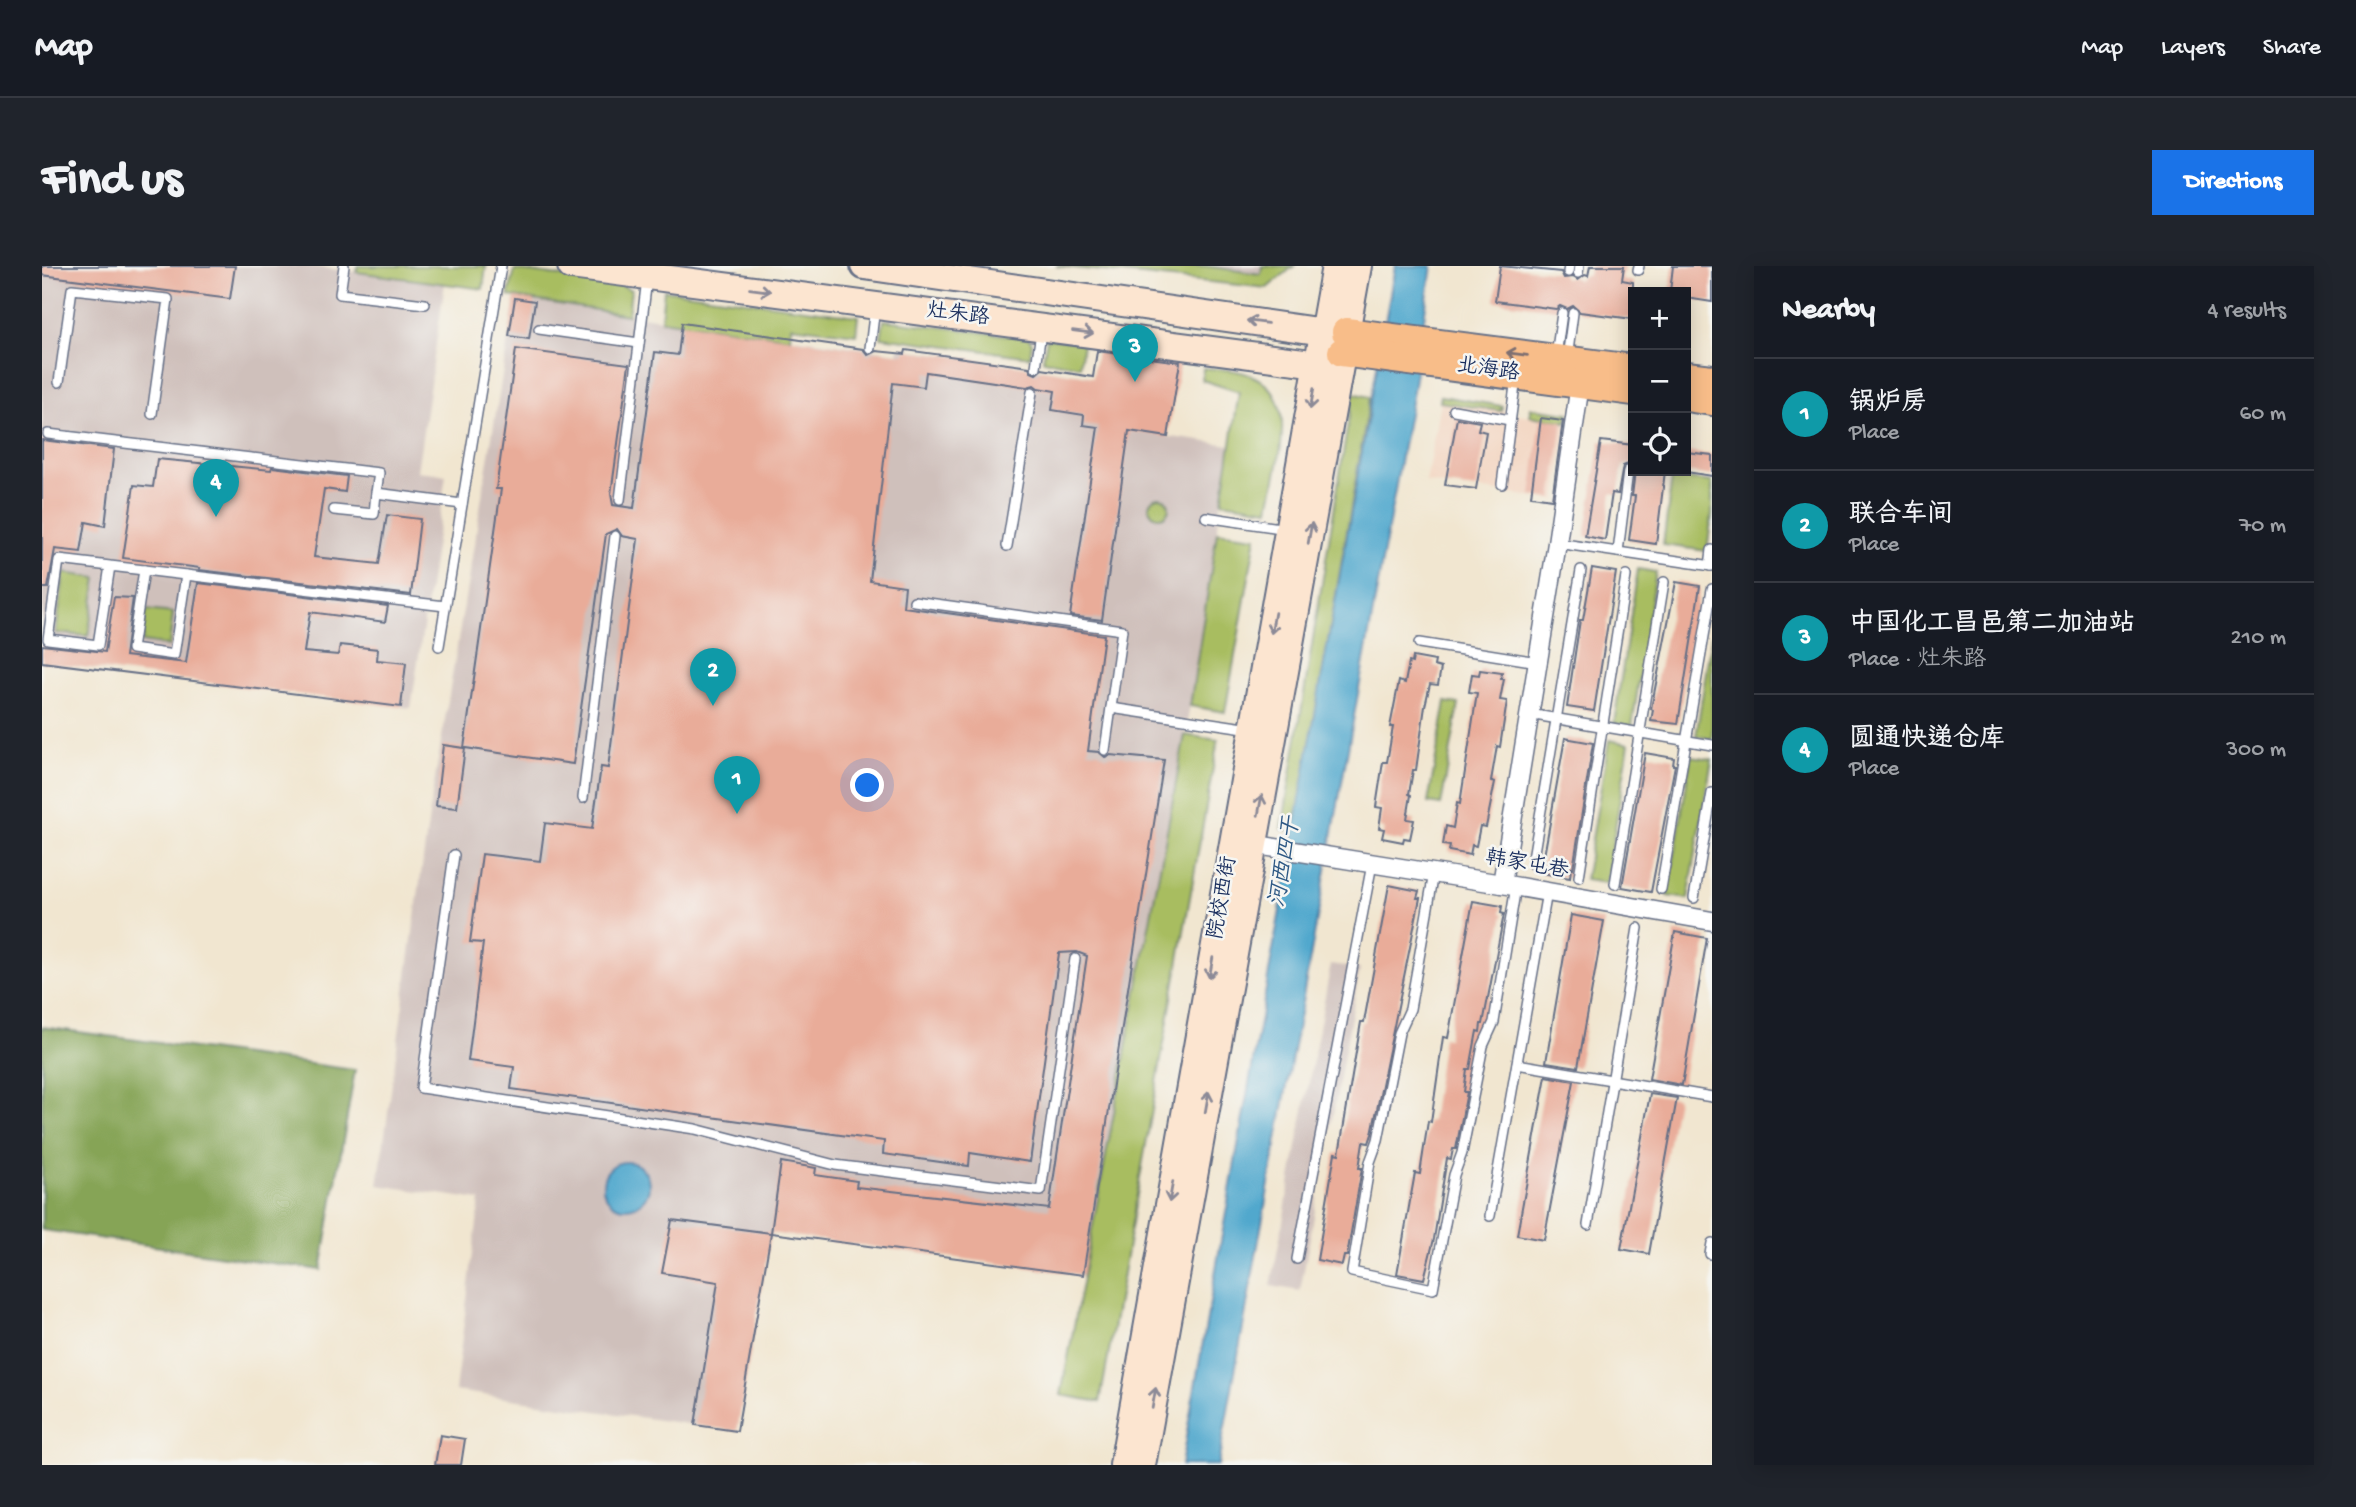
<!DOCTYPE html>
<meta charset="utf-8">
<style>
body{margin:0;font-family:"Gochi Hand","LXGW WenKai TC",sans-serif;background:#20242c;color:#f1f3f6}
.controls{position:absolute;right:21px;top:21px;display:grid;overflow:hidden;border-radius:0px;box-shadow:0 4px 18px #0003}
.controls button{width:63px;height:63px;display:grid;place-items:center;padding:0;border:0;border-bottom:2px solid #363941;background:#171b24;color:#f1f3f6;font:35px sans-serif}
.you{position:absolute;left:826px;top:520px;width:24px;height:24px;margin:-18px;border:5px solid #fff;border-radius:50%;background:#1a73e8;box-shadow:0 0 0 10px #1a73e833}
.badge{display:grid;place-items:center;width:46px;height:46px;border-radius:50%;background:#1a73e8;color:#fff;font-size:23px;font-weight:700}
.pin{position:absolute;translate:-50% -58px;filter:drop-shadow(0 2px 4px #0008)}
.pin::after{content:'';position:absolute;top:37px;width:24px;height:21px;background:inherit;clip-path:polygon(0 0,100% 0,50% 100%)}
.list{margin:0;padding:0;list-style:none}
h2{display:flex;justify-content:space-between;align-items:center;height:91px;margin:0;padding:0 28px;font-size:30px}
h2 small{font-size:23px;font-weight:400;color:#9ea1a6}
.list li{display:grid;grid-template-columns:46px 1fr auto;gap:21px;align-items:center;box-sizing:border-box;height:112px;padding:0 28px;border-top:2px solid #363941}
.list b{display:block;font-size:26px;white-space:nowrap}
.list p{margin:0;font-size:23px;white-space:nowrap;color:#9ea1a6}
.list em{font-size:23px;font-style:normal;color:#9ea1a6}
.icon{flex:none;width:38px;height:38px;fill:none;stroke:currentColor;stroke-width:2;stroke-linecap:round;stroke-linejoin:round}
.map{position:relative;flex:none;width:1670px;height:1199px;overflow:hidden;border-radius:0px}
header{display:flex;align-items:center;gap:42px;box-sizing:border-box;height:98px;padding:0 35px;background:#171b24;border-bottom:2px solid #363941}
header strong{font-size:33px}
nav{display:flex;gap:38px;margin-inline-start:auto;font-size:24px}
.intro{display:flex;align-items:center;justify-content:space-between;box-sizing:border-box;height:168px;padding:0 42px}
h1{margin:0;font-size:49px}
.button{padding:18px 32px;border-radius:0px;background:#1a73e8;color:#fff;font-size:24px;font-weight:700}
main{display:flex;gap:42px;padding:0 42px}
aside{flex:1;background:#171b24;border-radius:0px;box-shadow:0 4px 18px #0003}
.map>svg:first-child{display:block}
.built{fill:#f3d4bf}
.industrial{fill:#cfc0bb}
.green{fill:#a8bd61;stroke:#627660;stroke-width:2}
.forest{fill:#86a457;stroke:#506a5a;stroke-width:2}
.water{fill:#51a8cd;stroke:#366c96;stroke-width:2}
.building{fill:#e9ac99}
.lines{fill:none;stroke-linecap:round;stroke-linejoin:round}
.lane-casing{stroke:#666f86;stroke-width:12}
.street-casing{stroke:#666f86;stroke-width:21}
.secondary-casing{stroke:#666f86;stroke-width:30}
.primary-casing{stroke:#666f86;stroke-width:32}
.lane{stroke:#fff;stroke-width:9}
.street{stroke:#fff;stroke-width:18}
.secondary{stroke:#fce5d0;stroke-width:26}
.primary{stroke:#f8bd89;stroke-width:28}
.oneway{stroke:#8c8a97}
.oneway2{stroke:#7e6f71}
.labels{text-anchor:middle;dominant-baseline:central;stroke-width:5;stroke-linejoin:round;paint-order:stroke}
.street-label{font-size:21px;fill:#1b2f5e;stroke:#f6f6f2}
.water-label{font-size:23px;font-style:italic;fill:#2e5985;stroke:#f6f6f2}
</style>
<header>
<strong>Map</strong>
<nav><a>Map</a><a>Layers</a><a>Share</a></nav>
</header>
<div class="intro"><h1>Find us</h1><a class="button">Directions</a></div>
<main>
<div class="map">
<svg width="1670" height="1199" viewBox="0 0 1670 1199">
<rect width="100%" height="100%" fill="#f6f6f2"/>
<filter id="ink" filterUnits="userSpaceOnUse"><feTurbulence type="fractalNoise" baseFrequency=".0143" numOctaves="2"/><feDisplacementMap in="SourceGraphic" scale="14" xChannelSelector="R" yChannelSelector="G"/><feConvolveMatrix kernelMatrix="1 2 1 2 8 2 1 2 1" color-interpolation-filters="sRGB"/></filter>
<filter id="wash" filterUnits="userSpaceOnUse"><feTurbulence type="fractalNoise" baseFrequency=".00686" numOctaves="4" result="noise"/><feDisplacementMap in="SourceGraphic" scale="28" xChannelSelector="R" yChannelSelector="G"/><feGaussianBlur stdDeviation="1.57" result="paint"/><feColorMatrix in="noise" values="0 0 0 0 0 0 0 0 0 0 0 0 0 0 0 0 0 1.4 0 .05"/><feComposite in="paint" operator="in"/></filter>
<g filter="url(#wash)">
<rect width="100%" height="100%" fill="#f1e6d0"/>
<!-- built -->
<path class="built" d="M1398,136L1525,156L1514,234L1384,216Z"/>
<!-- industrial -->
<g class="industrial">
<path d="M0,0H265L403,17L375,205L404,209L369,442L0,396Z"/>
<path d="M1163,0H1220L1219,8Z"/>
<path d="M473,32L855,87L856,82L1047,110L1041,159L1188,179L1148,440L1041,1009L729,967L695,1165L413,1125L438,934L336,919L388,543Z"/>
<path d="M1289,698L1318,703L1258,1025L1229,1020Z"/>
</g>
<!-- green -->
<g class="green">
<path d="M316,0H444L441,23L314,6Z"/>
<path d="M1014,0H1163L1219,8L1220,0H1252L1225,22Z"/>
<path d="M473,4L577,18L589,24L586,49L466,30Z"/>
<path d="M622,24L816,50L814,68L749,60L748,72L619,54Z"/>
<path d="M842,54L987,72L990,77L988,91L839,71Z"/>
<path d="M1005,72L1041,77L1038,100L1001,94Z"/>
<path d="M1161,102C1172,103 1183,103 1194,105C1265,118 1235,194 1227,243L1180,236L1197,126L1160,114Z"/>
<path d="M1311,127L1328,131L1253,566L1240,563Z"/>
<path d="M1399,130L1460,140L1459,145L1398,136Z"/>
<path d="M1489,142L1527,147L1525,156L1488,150Z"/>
<path d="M1630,211L1670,216V247L1665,285L1621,279Z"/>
<circle cx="1117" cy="241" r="10"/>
<path d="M1175,266L1214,271L1183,446L1148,440Z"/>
<path d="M1596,303L1614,306L1590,460L1572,457Z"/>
<path d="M22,307L55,312L46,370L14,367Z"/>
<path d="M104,344L131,347L127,380L100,376Z"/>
<path d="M1670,368V473L1654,470Z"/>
<path d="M1404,436L1417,438L1399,539L1386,537Z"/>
<path d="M1143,469L1176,474L1058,1136L1019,1129Z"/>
<path d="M1567,474L1587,478L1564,617L1543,614Z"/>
<path d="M1649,490L1670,493L1646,633L1626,630Z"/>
</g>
<!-- forest -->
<path class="forest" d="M0,761L313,804L279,1004L0,964Z"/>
<!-- water -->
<g class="water">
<path d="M1353,0H1390L1371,125L1176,1199H1139Z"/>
<circle cx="584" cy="919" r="23"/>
</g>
<g id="blocks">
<!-- building -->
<g class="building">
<path d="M0,0H193L188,33L0,9Z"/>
<path d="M1458,0L1519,6L1522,12L1531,11L1536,14L1543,9L1546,10L1548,0H1582L1580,14L1591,16V53L1538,46L1531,40L1525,43L1518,40L1514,43L1453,35Z"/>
<path d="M1631,0H1670V36L1644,32V26H1628Z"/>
<path d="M473,32L493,35L487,73L467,70Z"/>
<path d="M640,57L821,83L826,89L834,85L863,88L864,84L987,101L989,106L994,108L1000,103L1051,111L1055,85L1138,96L1126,171L1087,165L1060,354L1028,350L1056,161L1041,159L1042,149L1010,144L1013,125L996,122L992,119L985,121L884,106L882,121L851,117L828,315L863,320L861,341L1062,369L1046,485L1057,486L1063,491L1068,489L1122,494L1041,1009L729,967L739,896L774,902L773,909L815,915L814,921L1007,943L1045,690L1035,686L1017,687L988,896L928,887L927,900L841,888L842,875L469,823L472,801L426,795L441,677L428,676L440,588L498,595L503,557L550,563L559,501L566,502L596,273L580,270L575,263L564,268L531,498L423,482L415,542L394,540L401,479L422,482L459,223H454L474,83L587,98L569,228L571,239L592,242L613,86L636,89Z"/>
<path d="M1415,152L1438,156L1436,164L1444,166L1434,223L1403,219Z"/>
<path d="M1499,152L1521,155L1510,233L1489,230Z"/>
<path d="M0,174L72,183L63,260L44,256L39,286L13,283L6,322H0Z"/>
<path d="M1559,175L1591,179V201L1586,198L1581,200L1576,228L1570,227L1563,274L1543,270Z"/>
<path d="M1644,186L1670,189V210L1644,206Z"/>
<path d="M115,193L229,204L230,201L305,210L303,226L282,223L272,291L337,298L345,249L378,253L369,329L157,304L158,302L81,292L92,219L111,221Z"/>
<path d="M1593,205H1623L1614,278L1587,274L1593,230H1590Z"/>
<path d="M1550,302L1574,306L1552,445L1525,441L1538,354H1541Z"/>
<path d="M1634,316L1658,320L1636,458L1609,455L1611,444L1609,443Z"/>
<path d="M156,317L346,340L343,356L268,346L262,386L296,389L298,379L336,383L335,394L364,397L359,441L0,396V379L63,386L72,331L91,332L83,390L144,397Z"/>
<path d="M1371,391L1393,395L1392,400L1399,402L1396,419L1388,418L1383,440L1374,504H1371L1367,528L1369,529L1365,553L1372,554L1368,573L1362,572L1361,576L1340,572L1342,563L1337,562L1340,542L1334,541L1341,496H1345L1351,461H1348L1357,415L1363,417L1367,396L1370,397Z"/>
<path d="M1438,404L1460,407L1459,413H1462L1458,434L1465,435L1458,481L1455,480L1449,515L1453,516L1444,561L1438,560L1434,580L1430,579L1428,589L1407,585L1408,580L1401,579L1404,560L1411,562L1415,537L1418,538L1435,427L1427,426L1430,408L1437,409Z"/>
<path d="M1523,472L1551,477L1531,603L1529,602L1528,612L1499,607Z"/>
<path d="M1603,487L1632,492L1631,499H1633L1609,626L1580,621Z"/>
<path d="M1347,619L1377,625L1375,632H1378L1330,868L1327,877L1321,876L1317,902H1320L1311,955L1305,990H1302L1300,999L1275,994L1293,887L1297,888L1319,756H1322Z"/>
<path d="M1431,635L1460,640L1459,647L1462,648L1441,758H1439L1438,766L1435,765L1428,803H1425L1422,826H1425L1414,883H1411L1409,893L1405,892L1392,973L1382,1013L1355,1008L1373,907L1378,908L1386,855L1389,856L1401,771L1406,772Z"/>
<path d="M1529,649L1562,655L1536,801L1504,796Z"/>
<path d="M1633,666L1665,672L1640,819L1607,813Z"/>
<path d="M1504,810L1532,815L1502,974L1475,969Z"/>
<path d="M1608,828L1635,832L1607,988L1579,983Z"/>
<path d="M630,954L729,967L695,1165L653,1159L676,1016L620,1007Z"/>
<path d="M398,1169L423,1173L419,1199H393Z"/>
</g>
</g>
</g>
<g filter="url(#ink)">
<use href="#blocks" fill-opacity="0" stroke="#666f86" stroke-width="2"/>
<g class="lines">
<!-- lane casing -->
<g class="lane-casing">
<g id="lane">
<path d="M302,0L298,28L383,38"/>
<path d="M1596,4L1597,0"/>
<path d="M1526,6L1527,0"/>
<path d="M1536,7L1537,0"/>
<path d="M497,63L597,77"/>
<path d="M828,82L833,41"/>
<path d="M1514,90L1520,47"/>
<path d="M1525,93L1531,47"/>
<path d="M994,101L999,66"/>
<path d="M17,116L30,23L126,33L110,148"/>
<path d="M1412,144L1468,154"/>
<path d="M6,168L337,207L334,227"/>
<path d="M1460,218L1474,112"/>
<path d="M578,234L605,13"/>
<path d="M292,244L332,248L334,227L420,238"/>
<path d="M1164,251L1245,263"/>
<path d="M1515,277L1670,300"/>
<path d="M965,280L990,126"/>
<path d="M1576,286L1586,205"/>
<path d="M68,300L56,379L6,373L17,294L102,304L403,340"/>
<path d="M1668,300L1670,284"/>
<path d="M102,304L90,383L132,389L144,309"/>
<path d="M872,335L1080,364L1063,484"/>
<path d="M1377,377L1496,396"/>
<path d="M397,380L459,0"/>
<path d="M1069,442L1209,463"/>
<path d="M1487,448L1670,479"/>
<path d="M541,532L573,270"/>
<path d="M412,589L379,822L653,863L793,899L999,925L1033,693"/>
<path d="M1490,598L1539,304"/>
<path d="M1392,607L1368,743L1357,767L1336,874L1328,896L1310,1006L1391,1023L1412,909L1420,887L1441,780L1452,756L1474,620"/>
<path d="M1537,611L1584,310"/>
<path d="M1573,618L1622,316"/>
<path d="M1619,623L1670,323"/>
<path d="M1652,632L1670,527"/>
<path d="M1475,798L1670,831"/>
<path d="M1448,950L1505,626"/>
<path d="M1546,959L1596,662"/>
<path d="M1668,988L1670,977"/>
<path d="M1255,993L1330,598"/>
</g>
</g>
<!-- street casing -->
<g class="street-casing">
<g id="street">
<path d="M1202,577L1460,618L1670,655"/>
<path d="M1460,618L1515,277L1538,118"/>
</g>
</g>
<!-- secondary casing -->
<g class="secondary-casing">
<g id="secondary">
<path d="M529,0L1277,98L1292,90"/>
<path d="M822,0L1282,66H1299"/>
<path d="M1081,1199L1293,0"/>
<path d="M1100,1199L1316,0"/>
</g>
</g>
<!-- primary casing -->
<g class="primary-casing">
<g id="primary">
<path d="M1304,66L1591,103"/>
<path d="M1300,86L1591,125"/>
<path d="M1644,110L1670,113"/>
<path d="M1644,131L1670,135"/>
</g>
</g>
<!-- lane -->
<use href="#lane" class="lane"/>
<!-- street -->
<use href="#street" class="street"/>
<!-- secondary -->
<use href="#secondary" class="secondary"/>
<!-- primary -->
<use href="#primary" class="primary"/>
</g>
<!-- one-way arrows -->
<defs><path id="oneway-shaft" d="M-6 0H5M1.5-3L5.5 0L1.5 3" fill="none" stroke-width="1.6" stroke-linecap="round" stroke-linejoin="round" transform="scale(1.75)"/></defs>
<g class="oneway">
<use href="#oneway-shaft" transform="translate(718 24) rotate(7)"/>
<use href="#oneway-shaft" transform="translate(1215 56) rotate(-172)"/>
<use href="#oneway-shaft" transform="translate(1041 66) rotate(7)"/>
<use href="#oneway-shaft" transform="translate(1270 133) rotate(100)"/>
<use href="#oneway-shaft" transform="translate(1268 267) rotate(-80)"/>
<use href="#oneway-shaft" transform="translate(1231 357) rotate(100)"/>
<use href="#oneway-shaft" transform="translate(1218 539) rotate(-80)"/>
<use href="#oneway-shaft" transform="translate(1169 702) rotate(100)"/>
<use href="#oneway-shaft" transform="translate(1165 836) rotate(-80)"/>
<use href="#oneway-shaft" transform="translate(1129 926) rotate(100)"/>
<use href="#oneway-shaft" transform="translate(1112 1132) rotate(-80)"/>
</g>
<use class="oneway2" href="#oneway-shaft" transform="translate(1475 88) rotate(-173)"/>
</g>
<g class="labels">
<!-- street labels -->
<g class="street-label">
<text transform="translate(916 50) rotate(7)">灶朱路</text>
<text transform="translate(1446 105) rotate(8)">北海路</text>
<text transform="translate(1485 600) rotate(10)">韩家屯巷</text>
<text transform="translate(1182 632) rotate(-80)">院校西街</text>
</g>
<!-- water labels -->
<g class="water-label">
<text transform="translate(1244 596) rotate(-80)">河西四干</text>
</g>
</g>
</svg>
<div class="controls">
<button>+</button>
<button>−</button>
<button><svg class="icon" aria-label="locate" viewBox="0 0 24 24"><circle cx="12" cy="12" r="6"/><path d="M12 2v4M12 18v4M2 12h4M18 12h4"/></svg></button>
</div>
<div class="you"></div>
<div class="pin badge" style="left:695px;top:548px;background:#0f9aa8">1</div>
<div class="pin badge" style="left:671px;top:440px;background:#0f9aa8">2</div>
<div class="pin badge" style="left:1093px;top:116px;background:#0f9aa8">3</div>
<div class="pin badge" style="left:174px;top:251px;background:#0f9aa8">4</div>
</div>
<aside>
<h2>Nearby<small>4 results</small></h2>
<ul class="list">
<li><span class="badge" style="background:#0f9aa8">1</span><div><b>锅炉房</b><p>Place</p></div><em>60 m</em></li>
<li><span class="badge" style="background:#0f9aa8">2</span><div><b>联合车间</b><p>Place</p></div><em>70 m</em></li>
<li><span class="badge" style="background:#0f9aa8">3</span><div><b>中国化工昌邑第二加油站</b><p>Place · 灶朱路</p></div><em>210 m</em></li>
<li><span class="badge" style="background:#0f9aa8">4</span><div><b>圆通快递仓库</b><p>Place</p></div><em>300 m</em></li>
</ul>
</aside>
</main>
